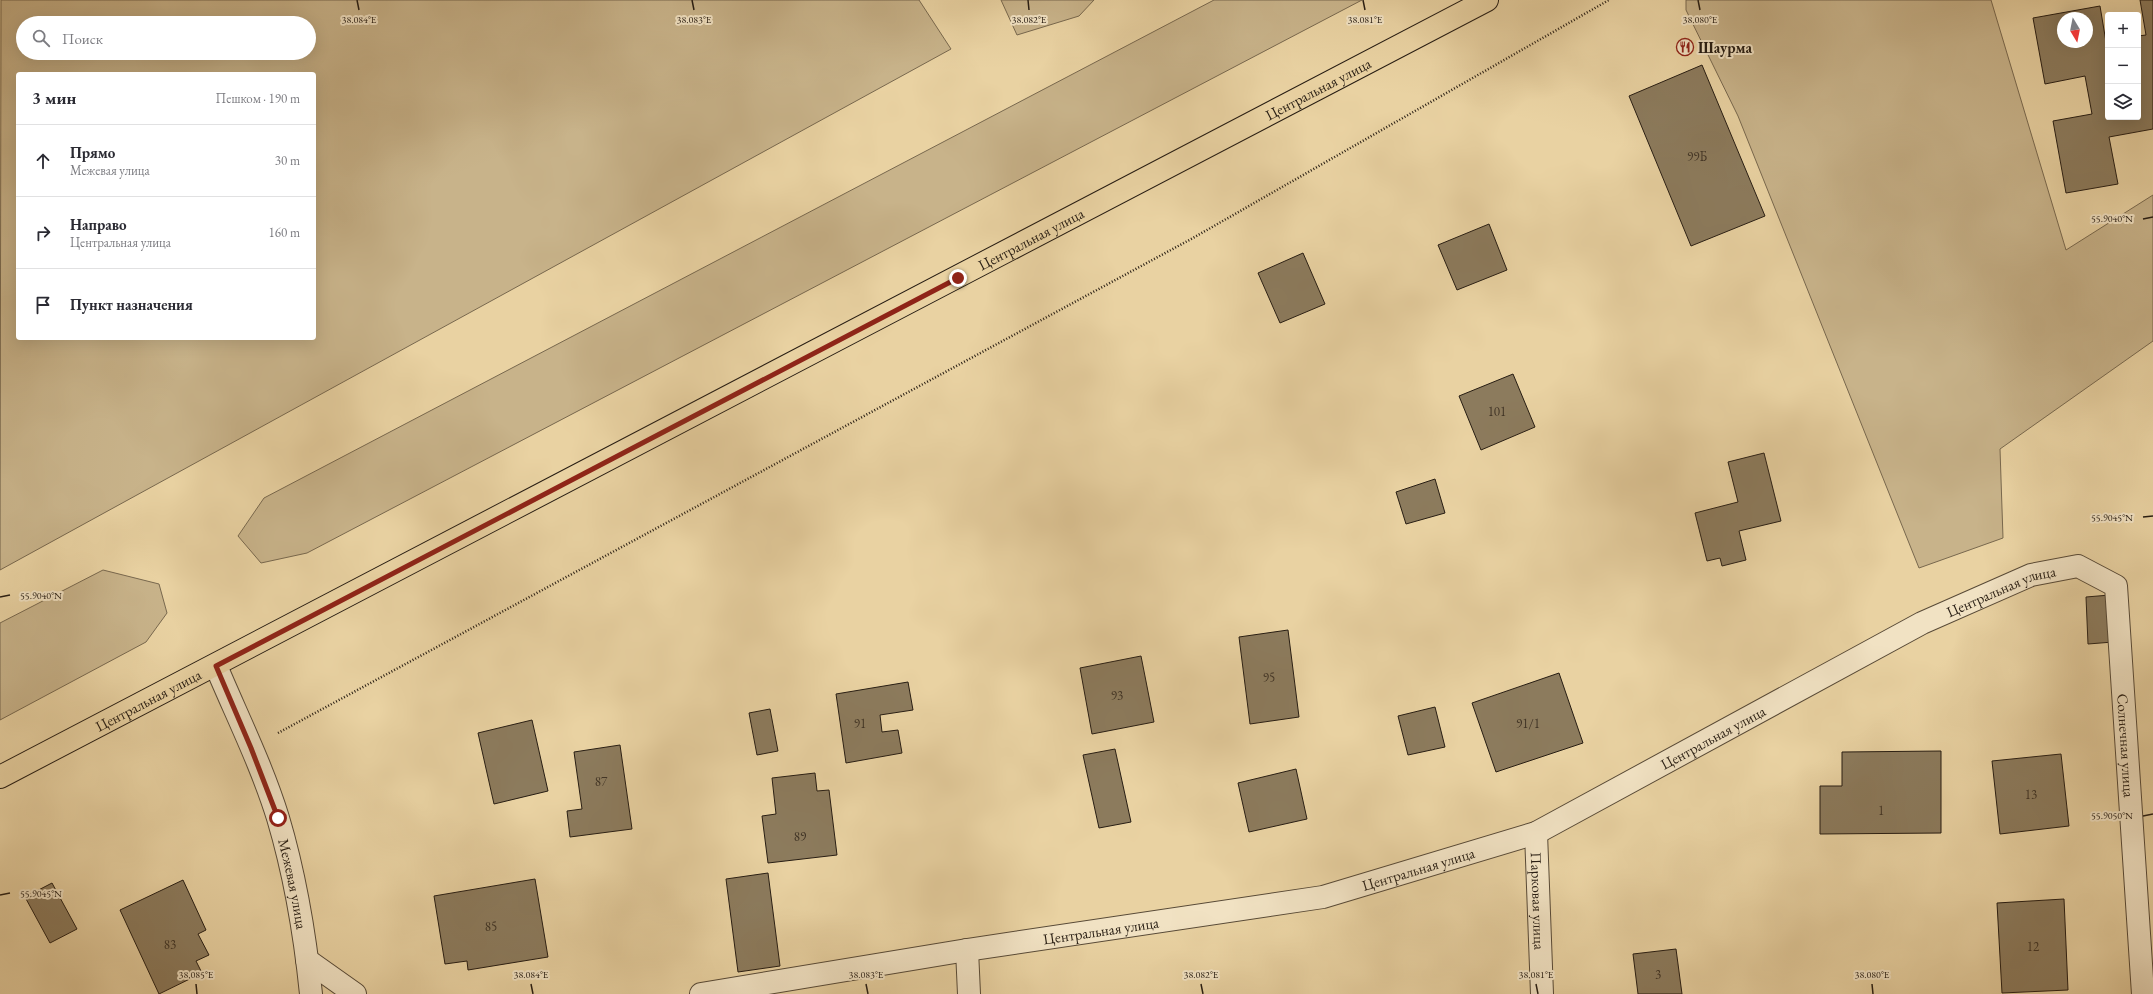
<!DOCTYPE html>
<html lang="ru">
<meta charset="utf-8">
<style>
body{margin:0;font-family:"EB Garamond",serif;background:#f7f7f7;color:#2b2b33}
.controls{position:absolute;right:12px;top:12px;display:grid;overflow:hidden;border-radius:4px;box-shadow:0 4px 16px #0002}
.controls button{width:36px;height:36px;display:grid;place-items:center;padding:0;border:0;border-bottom:1px solid #e1e1e2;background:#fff;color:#2b2b33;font:20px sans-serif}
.compass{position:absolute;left:2057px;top:12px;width:36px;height:36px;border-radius:50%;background:#fff;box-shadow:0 4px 16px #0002;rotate:170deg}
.stop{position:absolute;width:12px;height:12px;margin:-9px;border:3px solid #8f2418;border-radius:50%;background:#fff}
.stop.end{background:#8f2418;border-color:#fff;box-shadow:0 1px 4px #0008}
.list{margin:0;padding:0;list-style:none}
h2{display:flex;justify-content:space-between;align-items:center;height:52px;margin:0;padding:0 16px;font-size:17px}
h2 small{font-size:13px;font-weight:400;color:#7c7c81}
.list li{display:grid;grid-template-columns:26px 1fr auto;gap:12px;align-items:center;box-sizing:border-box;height:72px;padding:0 16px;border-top:1px solid #e1e1e2}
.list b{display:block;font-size:15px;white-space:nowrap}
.list p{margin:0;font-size:13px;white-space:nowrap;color:#7c7c81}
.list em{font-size:13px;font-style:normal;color:#7c7c81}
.icon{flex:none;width:22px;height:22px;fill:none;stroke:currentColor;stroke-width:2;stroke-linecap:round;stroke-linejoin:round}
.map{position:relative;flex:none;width:2153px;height:994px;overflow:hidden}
.search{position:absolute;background:#fff;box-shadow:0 4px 16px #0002;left:16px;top:16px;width:300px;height:44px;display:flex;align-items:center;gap:10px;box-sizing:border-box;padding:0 14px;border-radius:22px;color:#7c7c81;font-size:15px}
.panel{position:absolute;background:#fff;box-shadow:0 4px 16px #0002;left:16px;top:72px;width:300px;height:268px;border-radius:4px}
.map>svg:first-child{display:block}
.green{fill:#c8b38a;stroke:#78684e;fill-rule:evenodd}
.building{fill:#8c7b5d;stroke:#271d13;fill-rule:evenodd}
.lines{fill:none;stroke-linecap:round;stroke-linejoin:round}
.minor-casing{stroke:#584a37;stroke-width:24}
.major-casing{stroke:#271d13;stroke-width:24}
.path{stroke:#271d13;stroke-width:2.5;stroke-dasharray:1 2;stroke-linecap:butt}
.minor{stroke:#f1e2c3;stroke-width:22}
.major{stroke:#e9d2a2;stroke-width:22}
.route{stroke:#8f2418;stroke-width:5}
.ticks{fill:none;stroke:#271d13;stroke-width:1.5}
.labels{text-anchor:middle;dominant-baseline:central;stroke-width:4;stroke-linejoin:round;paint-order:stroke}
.number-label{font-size:13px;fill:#403426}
.poi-label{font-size:15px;font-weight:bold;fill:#271d13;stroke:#f1e2c3;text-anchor:start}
.street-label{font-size:15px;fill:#271d13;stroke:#f1e2c3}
.ticks-label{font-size:10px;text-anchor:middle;fill:#271d13;stroke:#f1e2c3;stroke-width:4;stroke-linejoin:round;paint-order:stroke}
</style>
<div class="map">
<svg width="2153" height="994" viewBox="0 0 2153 994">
<rect width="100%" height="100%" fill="#e9d2a2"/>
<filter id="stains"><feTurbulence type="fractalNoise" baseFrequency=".005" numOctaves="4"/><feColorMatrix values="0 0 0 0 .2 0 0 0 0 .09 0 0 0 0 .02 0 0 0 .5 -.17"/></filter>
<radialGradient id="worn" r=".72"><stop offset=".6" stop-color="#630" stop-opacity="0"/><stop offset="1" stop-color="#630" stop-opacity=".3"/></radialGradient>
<!-- green -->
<g class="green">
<path d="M1,0H919L951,49L0,570ZM23,23H309V53H23ZM18,74H314V338H18Z"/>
<path d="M1001,0H1094L1079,16L1017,35Z"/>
<path d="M1214,0H1362L307,553L261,563L238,536L264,498Z"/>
<path d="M1686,0H1991L2066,250L2153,195V341L2000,449L2003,538L1919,568L1738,116L1686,10Z"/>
<path d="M103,570L159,584L167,613L146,642L0,720V623Z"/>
</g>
<!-- building -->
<g class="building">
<path d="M2140,0H2153V129L2109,137L2118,184L2066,193L2053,121L2092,114L2085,76L2045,84L2033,18L2100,6L2106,42L2108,41V117H2138V36L2146,35ZM2063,18H2087V42H2063Z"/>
<path d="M1702,65L1765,216L1691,246L1629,96Z"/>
<path d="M1489,224L1507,270L1457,290L1438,245Z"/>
<path d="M1303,253L1325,304L1280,323L1258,273Z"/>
<path d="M1513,374L1535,427L1481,450L1459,396Z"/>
<path d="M1764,453L1781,521L1739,531L1746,560L1722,566L1720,558L1707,561L1695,513L1738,502L1728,462Z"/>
<path d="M1435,479L1445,513L1406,524L1396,492Z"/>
<path d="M2110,595L2113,642L2088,644L2086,597Z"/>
<path d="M1288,630L1299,717L1250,724L1239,637Z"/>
<path d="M1141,656L1154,722L1092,734L1080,668Z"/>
<path d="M1559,673L1583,743L1496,772L1472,703Z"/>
<path d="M908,682L913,710L880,715L882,732L898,730L902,753L846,763L836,694Z"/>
<path d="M1435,707L1445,747L1408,755L1398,716Z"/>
<path d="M770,709L778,751L757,755L749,713Z"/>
<path d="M532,720L548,791L494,804L478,733Z"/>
<path d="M620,745L632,829L570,837L567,811L582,809L574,752Z"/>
<path d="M1115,749L1131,822L1099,828L1083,755Z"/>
<path d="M1941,751V833L1820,834V786H1842V752Z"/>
<path d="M2061,754L2069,826L2000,834L1992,761Z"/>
<path d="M1296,769L1307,819L1249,832L1238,783Z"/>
<path d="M815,773L817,791L829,790L837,855L768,863L762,816L776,814L772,778Z"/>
<path d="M768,873L780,966L738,972L726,879Z"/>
<path d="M535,879L548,957L468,970L467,961L445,964L434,896Z"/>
<path d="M183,880L206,930L198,934L209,955L196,961L202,973L159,994L120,910Z"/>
<path d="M52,883L77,929L50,943L25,897Z"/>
<path d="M2064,899L2068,990L2002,993L1997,903Z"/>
<path d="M1676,949L1682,994H1638L1633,954Z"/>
</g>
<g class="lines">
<!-- minor casing -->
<g class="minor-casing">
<g id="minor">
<path id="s1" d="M216,666C237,716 262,766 278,818C295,875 305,935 311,994"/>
<path id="s2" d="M1536,833L1542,994"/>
<path d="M967,950L969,994"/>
<path d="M307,960L355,994"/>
<path id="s3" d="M701,994L967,950L1323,897L1536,833L1922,623L2031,575L2078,566L2116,586L2143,994"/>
</g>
</g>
<!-- major casing -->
<g class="major-casing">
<g id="major">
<path id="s4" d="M0,777L1487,0"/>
</g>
</g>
<!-- path -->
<path class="path" d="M278,733L1193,238L1609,0"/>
<!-- minor -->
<use href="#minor" class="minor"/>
<!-- major -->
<use href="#major" class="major"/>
</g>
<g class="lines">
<!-- route -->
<path class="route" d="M278,818L251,748L216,666L958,278"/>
</g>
<!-- ticks -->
<path class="ticks" d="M357,0L359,10M692,0L694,10M1028,0L1029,10M1363,0L1365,10M1698,0L1700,10M2143,219L2153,217M2143,517L2153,516M0,597L10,595M2143,816L2153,814M0,895L10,893M196,984L197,994M531,984L533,994M866,984L868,994M1201,984L1203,994M1536,984L1538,994M1872,984L1873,994"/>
<!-- icons -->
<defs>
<g id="restaurant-ring" transform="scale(0.9)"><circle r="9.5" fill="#f1e2c3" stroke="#8f2418" stroke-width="1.5"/><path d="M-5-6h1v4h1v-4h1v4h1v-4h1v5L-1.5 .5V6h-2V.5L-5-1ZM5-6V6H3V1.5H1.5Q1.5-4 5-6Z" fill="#8f2418"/></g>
</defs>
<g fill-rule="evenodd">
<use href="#restaurant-ring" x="1685" y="47"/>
</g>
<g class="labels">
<!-- number labels -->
<g class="number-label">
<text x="1697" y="156">99Б</text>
<text x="1497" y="411">101</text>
<text x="1269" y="677">95</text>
<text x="1117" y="695">93</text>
<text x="860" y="723">91</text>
<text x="1528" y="723">91/1</text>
<text x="601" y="781">87</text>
<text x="2031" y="794">13</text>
<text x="1881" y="810">1</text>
<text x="800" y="836">89</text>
<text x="491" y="926">85</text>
<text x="170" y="944">83</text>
<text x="2033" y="946">12</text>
<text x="1658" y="974">3</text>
</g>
<!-- poi labels -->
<g class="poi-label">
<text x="1698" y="47">Шаурма</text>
</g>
<!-- street labels -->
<g class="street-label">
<text stroke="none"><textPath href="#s4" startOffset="1487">Центральная улица</textPath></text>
<text stroke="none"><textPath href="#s4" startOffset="1163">Центральная улица</textPath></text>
<text stroke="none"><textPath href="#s3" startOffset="1377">Центральная улица</textPath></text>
<text stroke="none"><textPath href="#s4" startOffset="167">Центральная улица</textPath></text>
<text stroke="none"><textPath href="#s3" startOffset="1053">Центральная улица</textPath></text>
<text stroke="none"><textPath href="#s3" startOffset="1661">Солнечная улица</textPath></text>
<text stroke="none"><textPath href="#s3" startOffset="729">Центральная улица</textPath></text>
<text stroke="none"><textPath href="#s1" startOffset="232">Межевая улица</textPath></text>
<text stroke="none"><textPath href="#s2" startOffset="68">Парковая улица</textPath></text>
<text stroke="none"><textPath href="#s3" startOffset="405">Центральная улица</textPath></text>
</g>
</g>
<g class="ticks-label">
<text x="359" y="23">38.084°E</text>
<text x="694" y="23">38.083°E</text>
<text x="1029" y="23">38.082°E</text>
<text x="1365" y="23">38.081°E</text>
<text x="1700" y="23">38.080°E</text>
<text x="2112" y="222">55.9040°N</text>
<text x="2112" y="521">55.9045°N</text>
<text x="41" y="599">55.9040°N</text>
<text x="2112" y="819">55.9050°N</text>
<text x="41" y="897">55.9045°N</text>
<text x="196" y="978">38.085°E</text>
<text x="531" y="978">38.084°E</text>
<text x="866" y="978">38.083°E</text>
<text x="1201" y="978">38.082°E</text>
<text x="1536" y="978">38.081°E</text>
<text x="1872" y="978">38.080°E</text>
</g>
<rect width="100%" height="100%" filter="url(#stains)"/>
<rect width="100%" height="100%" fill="url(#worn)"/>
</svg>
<div class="controls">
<button>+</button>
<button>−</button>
<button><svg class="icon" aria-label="layers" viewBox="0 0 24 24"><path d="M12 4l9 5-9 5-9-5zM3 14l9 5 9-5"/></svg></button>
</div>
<svg class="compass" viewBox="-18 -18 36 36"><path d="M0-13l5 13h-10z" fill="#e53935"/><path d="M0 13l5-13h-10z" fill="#7c7c81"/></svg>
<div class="stop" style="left:278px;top:818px"></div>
<div class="stop end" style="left:958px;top:278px"></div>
<div class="search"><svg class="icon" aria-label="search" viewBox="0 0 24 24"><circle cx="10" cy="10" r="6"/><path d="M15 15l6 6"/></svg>Поиск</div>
<section class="panel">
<h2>3 мин<small>Пешком · 190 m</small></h2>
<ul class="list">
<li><svg class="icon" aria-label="ahead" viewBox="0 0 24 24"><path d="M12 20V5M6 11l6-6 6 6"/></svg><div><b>Прямо</b><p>Межевая улица</p></div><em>30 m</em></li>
<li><svg class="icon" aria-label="right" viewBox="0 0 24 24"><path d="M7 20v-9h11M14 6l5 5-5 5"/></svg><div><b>Направо</b><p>Центральная улица</p></div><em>160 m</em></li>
<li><svg class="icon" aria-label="arrive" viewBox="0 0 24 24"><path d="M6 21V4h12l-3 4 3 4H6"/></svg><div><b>Пункт назначения</b></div></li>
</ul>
</section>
</div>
